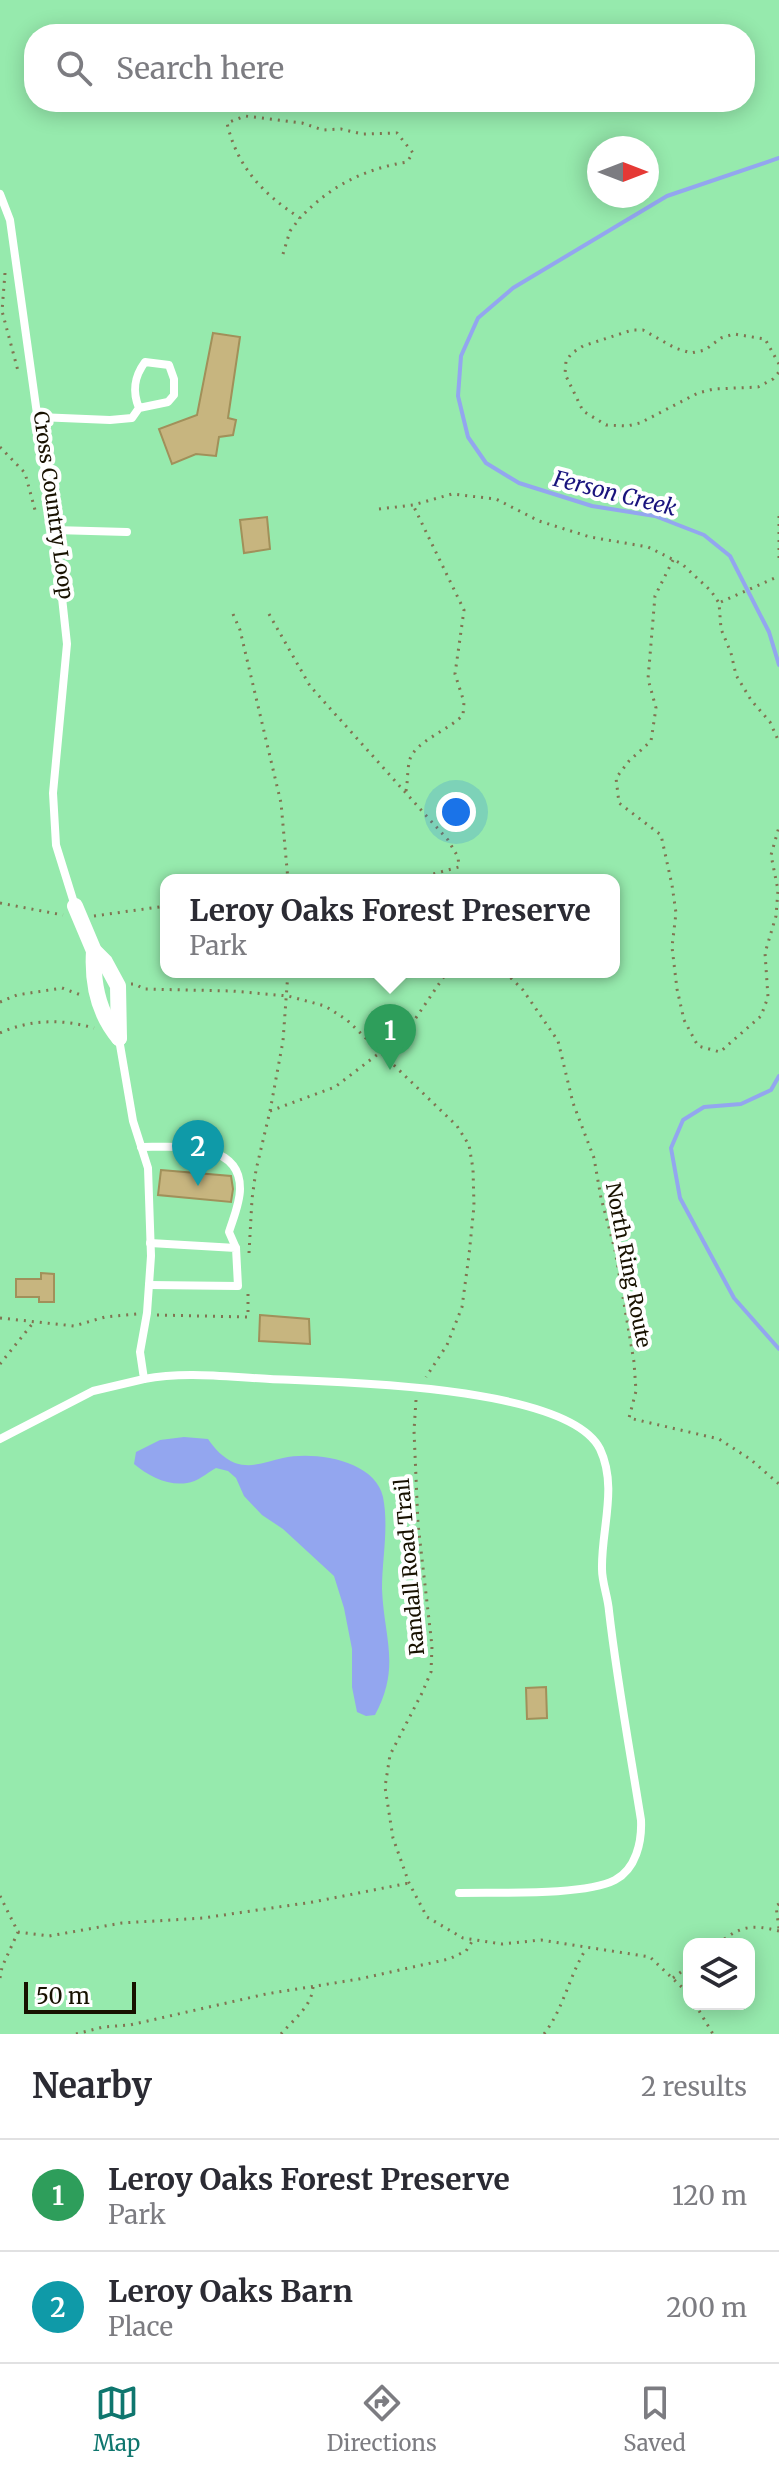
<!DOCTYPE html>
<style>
body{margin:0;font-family:Merriweather,serif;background:#f7f7f7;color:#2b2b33}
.controls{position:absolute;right:24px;bottom:24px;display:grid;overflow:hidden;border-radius:16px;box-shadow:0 4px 20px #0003}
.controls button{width:72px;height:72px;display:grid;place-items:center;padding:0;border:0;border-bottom:2px solid #e1e1e2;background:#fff;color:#2b2b33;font:40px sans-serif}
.compass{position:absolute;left:587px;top:136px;width:72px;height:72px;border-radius:50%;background:#fff;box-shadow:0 4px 20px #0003;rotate:90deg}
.scale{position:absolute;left:24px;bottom:20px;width:112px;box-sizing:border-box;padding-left:8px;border:4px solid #181100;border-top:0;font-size:22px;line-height:28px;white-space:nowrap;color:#181100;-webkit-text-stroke:6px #fff;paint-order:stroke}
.you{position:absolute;left:456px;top:812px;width:28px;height:28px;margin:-20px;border:6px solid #fff;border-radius:50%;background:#1a73e8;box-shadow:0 0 0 12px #1a73e833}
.badge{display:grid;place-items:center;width:52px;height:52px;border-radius:50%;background:#0f766e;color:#fff;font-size:26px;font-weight:700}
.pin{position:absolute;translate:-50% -66px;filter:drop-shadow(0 2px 4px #0008)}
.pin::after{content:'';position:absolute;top:42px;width:28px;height:24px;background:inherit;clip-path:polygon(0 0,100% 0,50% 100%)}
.popup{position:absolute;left:160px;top:874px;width:460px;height:104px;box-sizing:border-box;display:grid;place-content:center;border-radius:16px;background:#fff;filter:drop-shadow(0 2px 6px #0005);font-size:26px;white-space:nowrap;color:#7c7c81}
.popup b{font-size:30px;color:#2b2b33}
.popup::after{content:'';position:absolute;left:50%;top:100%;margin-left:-16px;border:16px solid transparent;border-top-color:#fff}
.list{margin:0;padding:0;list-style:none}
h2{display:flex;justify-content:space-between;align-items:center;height:104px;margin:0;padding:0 32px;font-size:34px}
h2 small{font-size:26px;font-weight:400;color:#7c7c81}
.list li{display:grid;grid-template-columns:52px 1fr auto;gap:24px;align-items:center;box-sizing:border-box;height:112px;padding:0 32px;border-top:2px solid #e1e1e2}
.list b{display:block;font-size:30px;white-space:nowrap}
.list p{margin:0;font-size:26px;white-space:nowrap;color:#7c7c81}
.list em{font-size:26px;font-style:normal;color:#7c7c81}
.icon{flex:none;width:44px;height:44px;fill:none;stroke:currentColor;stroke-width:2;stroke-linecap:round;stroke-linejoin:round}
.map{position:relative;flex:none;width:779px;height:2034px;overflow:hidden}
.search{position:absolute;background:#fff;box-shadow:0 4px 20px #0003;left:24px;right:24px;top:24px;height:88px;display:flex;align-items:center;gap:20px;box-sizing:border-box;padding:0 28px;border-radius:32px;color:#7c7c81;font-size:30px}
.sheet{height:328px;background:#fff}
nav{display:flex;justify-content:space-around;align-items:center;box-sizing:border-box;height:112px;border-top:2px solid #e1e1e2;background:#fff;font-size:22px;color:#7c7c81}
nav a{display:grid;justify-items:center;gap:4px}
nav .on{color:#0f766e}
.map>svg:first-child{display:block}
.green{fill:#96eaad;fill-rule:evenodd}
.water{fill:#93a6ef}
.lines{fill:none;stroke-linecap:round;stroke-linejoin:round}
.stream{stroke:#93a6ef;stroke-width:4}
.building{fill:#c7b57f;stroke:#a1905a;stroke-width:2}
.path{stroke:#807451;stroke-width:3;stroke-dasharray:2 6;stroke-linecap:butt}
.service{stroke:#fff;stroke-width:8}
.minor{stroke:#fff;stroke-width:16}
.labels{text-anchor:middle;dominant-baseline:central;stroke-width:8;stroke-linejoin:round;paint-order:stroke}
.street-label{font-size:20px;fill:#181100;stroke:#fff}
.water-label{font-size:22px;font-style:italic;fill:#19137d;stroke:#fff}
</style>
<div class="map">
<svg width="779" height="2034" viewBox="0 0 779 2034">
<rect width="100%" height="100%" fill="#fdeab2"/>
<!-- green -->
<path class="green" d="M0,0H779V2034H0ZM34,34H745V102H34ZM599,148H647V196H599ZM166,880H614V972H166ZM689,1944H749V2004H689Z"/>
<!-- water -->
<path class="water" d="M184,1437L208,1439C215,1449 223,1458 235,1463C253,1469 267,1461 283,1458C314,1451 375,1460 383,1497C389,1527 382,1559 382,1589C384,1639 401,1666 375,1715L366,1716L357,1712L352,1687V1649L344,1608L334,1576L283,1529L262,1515L244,1496L236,1478L228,1471L216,1468C207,1473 197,1482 187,1483C168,1486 148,1476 134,1464L136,1452L160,1440Z"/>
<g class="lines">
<!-- stream -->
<g class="stream">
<path d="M779,158L667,196L513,288L478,318L461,356L458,396L468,437L486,463L519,483L592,506L655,516L704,535L730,556L769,632L779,665"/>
<path d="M779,1076L771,1090L741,1104L704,1107L683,1120L671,1148L680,1198L734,1298L779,1349"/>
</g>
</g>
<!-- building -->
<g class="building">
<path d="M213,333L240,337L228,418L236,420L233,435L219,437L216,456L196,454L172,464L159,429L197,415Z"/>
<path d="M267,517L270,549L244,553L240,520Z"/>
<path d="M161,1170L231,1176L233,1189L231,1202L158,1195Z"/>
<path d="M41,1273L54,1274V1302H39V1297H16V1279H41Z"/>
<path d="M260,1315L309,1319L310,1344L259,1341Z"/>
<path d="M546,1687L547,1718L527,1719L526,1688Z"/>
</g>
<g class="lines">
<!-- path -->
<g class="path">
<path d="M283,254L290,231L300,218C263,194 237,167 227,123L245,116L302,123L323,130L341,129L362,134L397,133L413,153L407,162C364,169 330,186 300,218"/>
<path d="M5,273L2,311L18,371"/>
<path d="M779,364L765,339L734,334L721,338L705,350L691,353L675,348L643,330H632L583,346L572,353L566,361L565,374L583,411L606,425L627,426L640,423L698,393L714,389L758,387L773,379L779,372"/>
<path d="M0,447L25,473L35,510L39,511"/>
<path d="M379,509L413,505L452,494L496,499L539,521L590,537L648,547L682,564L711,591L719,603L721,629L731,653L736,675L751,700L770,722L779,742"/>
<path d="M779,516V559"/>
<path d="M673,560L655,596L648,679L656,708L651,741L629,761L616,778L619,803L661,835L672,885L676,913L672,947L677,989L684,1020L698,1046L720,1052L761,1016L768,997L765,953L776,916L778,890L771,855L779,827"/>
<path d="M721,602L779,576"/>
<path d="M233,614L240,630L281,803L288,880"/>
<path d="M269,614L310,686L448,840L458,857L459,867L433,874L428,880"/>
<path d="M406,791C408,781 407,769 410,759C416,741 449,730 463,715L464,702L455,674L464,610L413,505"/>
<path d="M363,880H381"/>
<path d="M0,903L63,915"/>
<path d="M94,916L166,906"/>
<path d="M505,972L523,990L558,1041L573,1103L594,1158L601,1198L615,1250L634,1362L636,1391L629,1418L719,1439L750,1459L779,1484"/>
<path d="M131,984H135L144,989L232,991L288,996L325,1006L347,1020L457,1126L469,1145L473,1169L474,1206L469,1255L462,1307L447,1345L426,1377"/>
<path d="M0,1002L17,995L62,988L81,995"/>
<path d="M0,1033C31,1019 62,1019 94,1028"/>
<path d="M270,1111L335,1087L382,1051L409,1028L447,972"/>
<path d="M249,1253L252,1199L256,1170L270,1111L283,1041L288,972"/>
<path d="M157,1315L248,1317V1292"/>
<path d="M0,1318L74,1326L105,1317L137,1314"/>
<path d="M0,1364L33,1323"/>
<path d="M416,1400L414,1431L418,1524L432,1646L431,1672L422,1693L390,1755L385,1787L393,1838L409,1883L427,1917L463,1938L502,1944L541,1940L650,1957L689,1994"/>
<path d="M0,1896L18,1932L49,1936L122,1923L203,1918L313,1902L409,1883"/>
<path d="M779,1904L776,1906L779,1929"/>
<path d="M718,1944C740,1926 751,1924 779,1931"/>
<path d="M0,1978L2,1967L18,1932"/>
<path d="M673,1978L689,1966"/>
<path d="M695,2004L713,2034"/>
<path d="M76,2034L103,2027L130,2025L266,1994L359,1979L449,1959L466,1951L473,1940"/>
<path d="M281,2034C293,2020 312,2006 313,1987"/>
<path d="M544,2034C564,2008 569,1976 586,1949"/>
</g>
<!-- service -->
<g class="service">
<path d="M0,194L10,220L60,579L67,644L53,793L56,845L75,906"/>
<path d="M38,417L110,420L132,418L139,408L168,402L174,395V379L169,365L145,362C134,377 132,391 139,408"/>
<path d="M54,530L127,532"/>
<path d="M141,1147C174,1147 241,1140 240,1189C240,1203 233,1219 229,1232L236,1248"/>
<path d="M149,1285L238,1286L236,1248L150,1243"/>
<path d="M144,1379C185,1371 228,1377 270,1379C336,1382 568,1385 600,1449C618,1487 601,1530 602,1569C602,1583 608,1597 609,1611C617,1681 630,1751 641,1820C642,1842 636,1869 615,1880C584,1896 497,1892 459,1893"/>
<path d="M0,1439L93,1391L144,1379L140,1352L147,1313L151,1256L148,1168L133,1121L119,1039"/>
</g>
<!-- minor -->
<g class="minor">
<path d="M75,906L94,951L105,962L118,986L119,1038"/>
<path d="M94,951C92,983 98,1013 119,1038"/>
</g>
</g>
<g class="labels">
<!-- street labels -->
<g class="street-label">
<text transform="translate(54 505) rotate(82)">Cross Country Loop</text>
<text transform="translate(629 1265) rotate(79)">North Ring Route</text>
<text transform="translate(409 1567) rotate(-95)">Randall Road Trail</text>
</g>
<!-- water labels -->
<g class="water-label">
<text transform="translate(615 493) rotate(14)">Ferson Creek</text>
</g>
</g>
</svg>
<div class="controls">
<button><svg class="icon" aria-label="layers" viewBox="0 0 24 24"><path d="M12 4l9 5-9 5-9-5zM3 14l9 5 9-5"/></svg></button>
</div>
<svg class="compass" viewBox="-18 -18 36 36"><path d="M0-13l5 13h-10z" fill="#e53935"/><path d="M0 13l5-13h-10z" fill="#7c7c81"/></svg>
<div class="scale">50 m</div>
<div class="you"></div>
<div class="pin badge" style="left:390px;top:1070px;background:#2e9e5b">1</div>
<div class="popup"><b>Leroy Oaks Forest Preserve</b>Park</div>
<div class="pin badge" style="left:198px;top:1186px;background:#0f9aa8">2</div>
<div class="search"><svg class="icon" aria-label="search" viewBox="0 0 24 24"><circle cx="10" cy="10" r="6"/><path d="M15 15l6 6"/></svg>Search here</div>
</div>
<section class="sheet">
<h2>Nearby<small>2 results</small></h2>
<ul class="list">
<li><span class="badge" style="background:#2e9e5b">1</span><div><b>Leroy Oaks Forest Preserve</b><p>Park</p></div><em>120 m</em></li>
<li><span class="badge" style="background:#0f9aa8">2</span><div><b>Leroy Oaks Barn</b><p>Place</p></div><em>200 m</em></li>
</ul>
</section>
<nav>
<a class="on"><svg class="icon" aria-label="map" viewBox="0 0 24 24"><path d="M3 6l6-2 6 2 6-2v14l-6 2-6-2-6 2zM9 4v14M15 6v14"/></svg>Map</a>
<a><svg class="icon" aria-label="directions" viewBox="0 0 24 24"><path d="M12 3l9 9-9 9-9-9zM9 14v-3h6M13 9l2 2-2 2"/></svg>Directions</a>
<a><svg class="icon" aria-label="saved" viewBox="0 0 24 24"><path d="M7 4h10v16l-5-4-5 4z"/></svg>Saved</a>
</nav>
